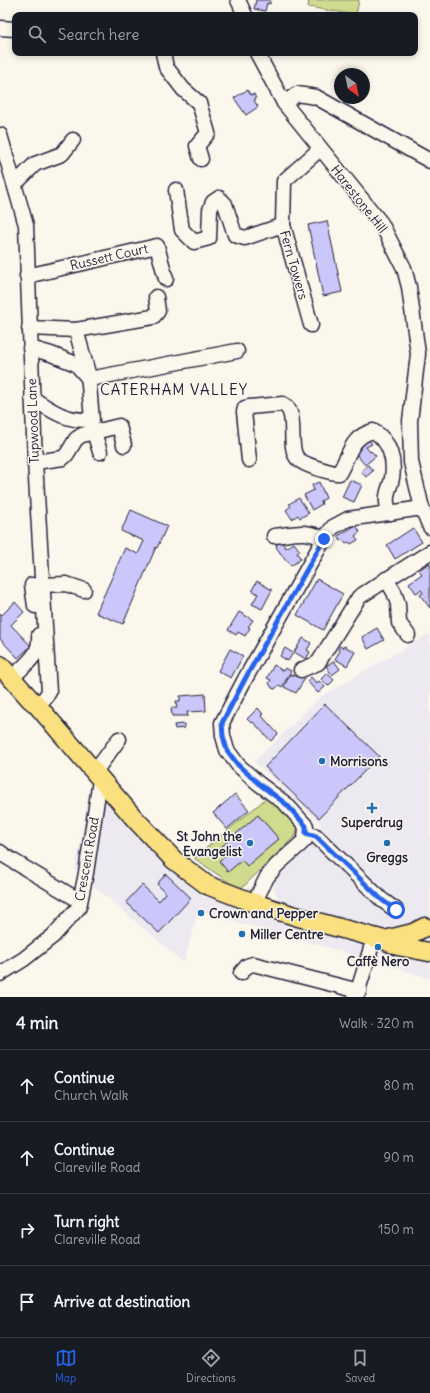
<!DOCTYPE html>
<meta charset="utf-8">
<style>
body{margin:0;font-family:Delius,sans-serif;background:#20242c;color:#f1f3f6}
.compass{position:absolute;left:334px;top:68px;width:36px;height:36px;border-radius:50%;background:#171b24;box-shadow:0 2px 6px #0003;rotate:147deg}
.stop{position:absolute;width:12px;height:12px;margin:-9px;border:3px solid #2563eb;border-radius:50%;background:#fff}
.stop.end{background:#2563eb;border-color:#fff;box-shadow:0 1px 4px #0008}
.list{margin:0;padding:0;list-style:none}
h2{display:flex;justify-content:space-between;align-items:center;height:52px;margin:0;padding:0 16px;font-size:17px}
h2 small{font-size:13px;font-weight:400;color:#9ea1a6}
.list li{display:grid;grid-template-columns:26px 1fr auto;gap:12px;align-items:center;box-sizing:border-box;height:72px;padding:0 16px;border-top:1px solid #363941}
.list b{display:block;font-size:15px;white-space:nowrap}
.list p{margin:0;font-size:13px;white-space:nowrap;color:#9ea1a6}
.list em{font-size:13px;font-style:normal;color:#9ea1a6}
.icon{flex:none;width:22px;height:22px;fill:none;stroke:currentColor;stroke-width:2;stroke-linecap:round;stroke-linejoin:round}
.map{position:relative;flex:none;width:430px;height:997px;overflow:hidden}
.search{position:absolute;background:#171b24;box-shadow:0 2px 6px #0003;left:12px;right:12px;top:12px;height:44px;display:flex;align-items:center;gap:10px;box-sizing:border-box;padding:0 14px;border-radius:8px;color:#9ea1a6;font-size:15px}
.sheet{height:340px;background:#171b24}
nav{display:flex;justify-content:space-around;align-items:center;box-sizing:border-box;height:56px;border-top:1px solid #363941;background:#171b24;font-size:11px;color:#9ea1a6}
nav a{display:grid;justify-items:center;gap:2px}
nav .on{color:#2563eb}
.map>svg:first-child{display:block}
.built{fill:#ede9f0}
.green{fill:#d0db8e;stroke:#797e64}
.building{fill:#ccc7fa;stroke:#22223b}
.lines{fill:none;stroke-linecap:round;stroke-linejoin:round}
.minor-casing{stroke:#22223b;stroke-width:17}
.major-casing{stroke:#22223b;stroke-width:21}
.minor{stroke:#fbf7ec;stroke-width:14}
.major{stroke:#fbe080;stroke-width:18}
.route{stroke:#2563eb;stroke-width:5}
.poi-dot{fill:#1f6fb2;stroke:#fbf7ec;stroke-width:1.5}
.labels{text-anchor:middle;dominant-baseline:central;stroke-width:3;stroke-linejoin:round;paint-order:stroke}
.street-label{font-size:13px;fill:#22223b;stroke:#fbf7ec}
.poi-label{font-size:13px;font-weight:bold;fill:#22223b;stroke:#fbf7ec;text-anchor:start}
.quarter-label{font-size:15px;letter-spacing:1px;fill:#22223b;stroke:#fbf7ec}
</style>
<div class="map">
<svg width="430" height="997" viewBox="0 0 430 997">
<rect width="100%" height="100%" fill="#fbf7ec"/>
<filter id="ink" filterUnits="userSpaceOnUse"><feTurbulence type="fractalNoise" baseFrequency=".025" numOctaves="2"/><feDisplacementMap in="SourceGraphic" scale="8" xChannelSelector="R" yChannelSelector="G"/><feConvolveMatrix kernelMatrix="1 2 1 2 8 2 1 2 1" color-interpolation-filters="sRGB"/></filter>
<g filter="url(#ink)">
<!-- built -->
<g class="built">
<path d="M430,633V917L395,931L333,919L284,904L278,899L274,890L275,882L279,876L313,843L321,824L254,762L320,697Z"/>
<path d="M90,788L179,876L204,897L365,942L430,957V979L383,963L198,911L184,963L75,870Z"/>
</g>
<!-- green -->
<g class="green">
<path d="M309,0H359L356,15L308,7Z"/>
<path d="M269,796L296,821V835L242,888L231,884L194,858Z"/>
</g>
<!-- building -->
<g class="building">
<path d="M256,0H270V4L267,3L265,11L254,9Z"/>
<path d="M247,90L251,95L254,94L256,99L254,100L258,107L246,115L234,98Z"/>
<path d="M327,221L342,292L323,296L308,225Z"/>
<path d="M367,438L372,444L366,447L370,452L371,451L376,456L365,465L352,449Z"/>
<path d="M368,465L373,471L366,477L361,471Z"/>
<path d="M350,480L362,485L354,502L342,497Z"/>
<path d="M319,482L326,498L321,501L322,504L312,510L304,495L314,490L312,485Z"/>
<path d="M299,498L309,513L300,518L298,515L292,519L286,510L291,506L289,504Z"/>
<path d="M131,510L167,526L157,548L156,547L123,624L96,613L125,548L138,554L144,541L121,531Z"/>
<path d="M356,525L360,532L355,536L358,540L351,544L349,542L346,544L343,540L341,541L338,536Z"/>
<path d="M413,528L422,542L395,559L387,545Z"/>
<path d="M279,542L280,544L282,542L286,548L294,543L300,551L297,553L301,559L291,566L287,560L286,561L276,547L277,546L276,544Z"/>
<path d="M429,563L430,564V608L420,595L423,593L421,590L416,593L409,583L422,574L419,570Z"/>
<path d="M317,579L343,594L323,630L297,615Z"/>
<path d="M257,581L272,590L262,609L252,604L258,594L252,590Z"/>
<path d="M15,602L24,612L11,625L31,646L18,658L0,639V613L2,615Z"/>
<path d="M239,612L253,620L248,627L250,628L245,636L238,632L236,635L228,630Z"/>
<path d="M377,628L384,640L368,649L362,637Z"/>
<path d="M303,638L311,643L307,650L310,652L306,659L294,652Z"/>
<path d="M340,646L343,648L344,646L355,652L347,666L335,659L340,651L338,650Z"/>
<path d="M285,648L293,653L288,661L280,656Z"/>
<path d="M230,649L243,656L231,678L218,671Z"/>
<path d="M334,661L340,669L332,675L326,666Z"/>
<path d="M274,665L283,671L285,668L291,671L282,687L279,685L275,689L272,688L269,683L271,680L267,678Z"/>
<path d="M327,673L334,680L328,686L321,679Z"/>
<path d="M290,674L298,677L302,676L304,678V680L296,693L284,687Z"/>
<path d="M311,677L316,683L319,681L325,687L318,693L307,681Z"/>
<path d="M205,694L206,711L187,712L188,716H172L171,708H177L176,701H180V696Z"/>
<path d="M325,704L379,756L319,818L265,767Z"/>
<path d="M258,708L263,714L261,715L278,734L271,741L253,722L251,723L247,719Z"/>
<path d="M184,724V728L175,729L174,725Z"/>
<path d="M235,794L249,810L227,829L213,813Z"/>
<path d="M258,815L279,839L247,866L242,860L228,872L219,861L227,854L221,847Z"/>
<path d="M166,874L191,898L159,933L126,902L142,885L159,901L166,893L157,884Z"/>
</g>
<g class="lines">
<!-- minor casing -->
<g class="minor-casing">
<g id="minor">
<path d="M238,0L245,15"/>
<path d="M0,28L15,29"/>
<path d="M163,53L166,67L183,89L199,103L208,133L197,146L201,159"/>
<path d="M257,53L284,103L381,223L404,268L409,287L418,354L410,421L411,462L422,508L430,527"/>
<path d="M284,103L297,94L316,97L430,161"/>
<path d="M0,135L26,225L35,462L49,692L44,699L36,704"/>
<path d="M14,183L19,180L35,164L62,154L73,140"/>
<path d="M176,190L182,230L194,242L209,238L210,210L213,202L219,198L225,204L235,235L245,238L283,225"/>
<path d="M27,276L157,246L166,279"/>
<path d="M311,325L283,225L284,181L320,149"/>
<path d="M29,328L76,330L88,373L92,420C65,421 54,412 32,398"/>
<path d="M76,330L153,317L158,311L156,297"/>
<path d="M30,348L51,354L76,364L89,379L237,351"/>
<path d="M94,432L100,452"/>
<path d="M249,460L244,412L245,408L249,407L283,404C299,412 287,446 297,458C303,465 326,471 335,473H339C350,455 350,437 373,431C390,440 395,461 392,478C391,485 387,491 387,497C386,502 388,508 390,513"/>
<path d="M35,462L63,458L67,454L76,439L82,435L119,426L124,445"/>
<path d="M274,536C294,534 305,529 324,539"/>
<path d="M386,579L394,592L398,604L399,623L408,635"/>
<path d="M32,585L35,606"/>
<path d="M42,585L66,584L84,590"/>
<path d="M301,670L318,663L359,597L430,552"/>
<path d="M12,678C25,664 41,656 39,635"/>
<path d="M94,773L119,739"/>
<path d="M306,833L316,836L382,900L396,910"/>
<path d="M0,852L5,856L80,901"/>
<path d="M254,903L267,877L276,866L305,840L306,826L286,804L258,783L238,765L227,750L223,736L222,723L245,679L324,539L333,527L348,519L422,508"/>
<path d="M241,973L247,966L253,964L359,991"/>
<path d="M0,974L24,959L53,936L79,907L86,873L100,780"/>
<path d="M356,997L374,938"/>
</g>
</g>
<!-- major casing -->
<g class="major-casing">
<g id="major">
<path d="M0,665L30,699L36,704L135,819L174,860L207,885L254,903L295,916L384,940L398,946L429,952"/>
<path d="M385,940L413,933L425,927"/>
</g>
</g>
<!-- minor -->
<use href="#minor" class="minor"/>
<!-- major -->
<use href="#major" class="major"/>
</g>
</g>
<g class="lines" filter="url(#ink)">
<!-- route -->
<path class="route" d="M324,539L245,679L222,723L223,736L227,750L238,765L258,783L286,804L306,826V833L316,836L382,900L396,910"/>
</g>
<!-- markers -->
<g class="poi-dot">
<circle cx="322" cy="761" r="4"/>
<path d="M370 802h4v4h4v4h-4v4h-4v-4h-4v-4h4z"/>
<circle cx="250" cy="843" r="4"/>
<circle cx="387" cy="843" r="4"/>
<circle cx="201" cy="913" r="4"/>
<circle cx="242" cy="934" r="4"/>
<circle cx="378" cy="947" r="4"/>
</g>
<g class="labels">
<!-- street labels -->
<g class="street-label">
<text transform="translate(359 199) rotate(52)">Harestone Hill</text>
<text transform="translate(109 257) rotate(-13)">Russett Court</text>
<text transform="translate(294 265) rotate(74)">Fern Towers</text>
<text transform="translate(33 421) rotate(-92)">Tupwood Lane</text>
<text transform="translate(87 859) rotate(-80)">Crescent Road</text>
</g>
<!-- poi labels -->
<g class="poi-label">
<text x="330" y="761">Morrisons</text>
<text x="372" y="822" text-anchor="middle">Superdrug</text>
<text x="242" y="836" text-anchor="end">St John the<tspan x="242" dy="15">Evangelist</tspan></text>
<text x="387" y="857" text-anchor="middle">Greggs</text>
<text x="209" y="913">Crown and Pepper</text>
<text x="250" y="934">Miller Centre</text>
<text x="378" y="961" text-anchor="middle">Caffè Nero</text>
</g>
<!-- quarter labels -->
<g class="quarter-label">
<text x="174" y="389">CATERHAM VALLEY</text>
</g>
</g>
</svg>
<svg class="compass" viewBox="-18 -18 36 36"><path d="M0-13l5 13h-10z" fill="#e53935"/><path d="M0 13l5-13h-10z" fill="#9ea1a6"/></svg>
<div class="stop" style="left:396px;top:910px"></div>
<div class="stop end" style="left:324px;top:539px"></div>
<div class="search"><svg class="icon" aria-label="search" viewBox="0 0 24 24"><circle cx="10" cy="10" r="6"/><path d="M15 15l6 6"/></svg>Search here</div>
</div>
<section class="sheet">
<h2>4 min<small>Walk · 320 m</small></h2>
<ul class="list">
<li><svg class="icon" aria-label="ahead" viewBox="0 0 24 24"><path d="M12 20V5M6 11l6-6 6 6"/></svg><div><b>Continue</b><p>Church Walk</p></div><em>80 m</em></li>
<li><svg class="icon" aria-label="ahead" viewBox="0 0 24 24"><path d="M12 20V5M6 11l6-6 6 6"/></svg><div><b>Continue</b><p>Clareville Road</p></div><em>90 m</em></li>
<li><svg class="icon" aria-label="right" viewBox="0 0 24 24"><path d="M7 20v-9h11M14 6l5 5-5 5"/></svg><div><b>Turn right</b><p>Clareville Road</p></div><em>150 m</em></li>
<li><svg class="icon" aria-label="arrive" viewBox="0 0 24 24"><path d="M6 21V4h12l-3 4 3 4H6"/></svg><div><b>Arrive at destination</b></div></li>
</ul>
</section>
<nav>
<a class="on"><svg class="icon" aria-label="map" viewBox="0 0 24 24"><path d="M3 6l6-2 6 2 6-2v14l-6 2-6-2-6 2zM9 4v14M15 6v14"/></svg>Map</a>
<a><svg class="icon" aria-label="directions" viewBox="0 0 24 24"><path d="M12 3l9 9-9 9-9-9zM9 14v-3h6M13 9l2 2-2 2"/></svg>Directions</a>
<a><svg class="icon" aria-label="saved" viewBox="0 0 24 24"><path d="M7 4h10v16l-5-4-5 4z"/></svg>Saved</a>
</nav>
